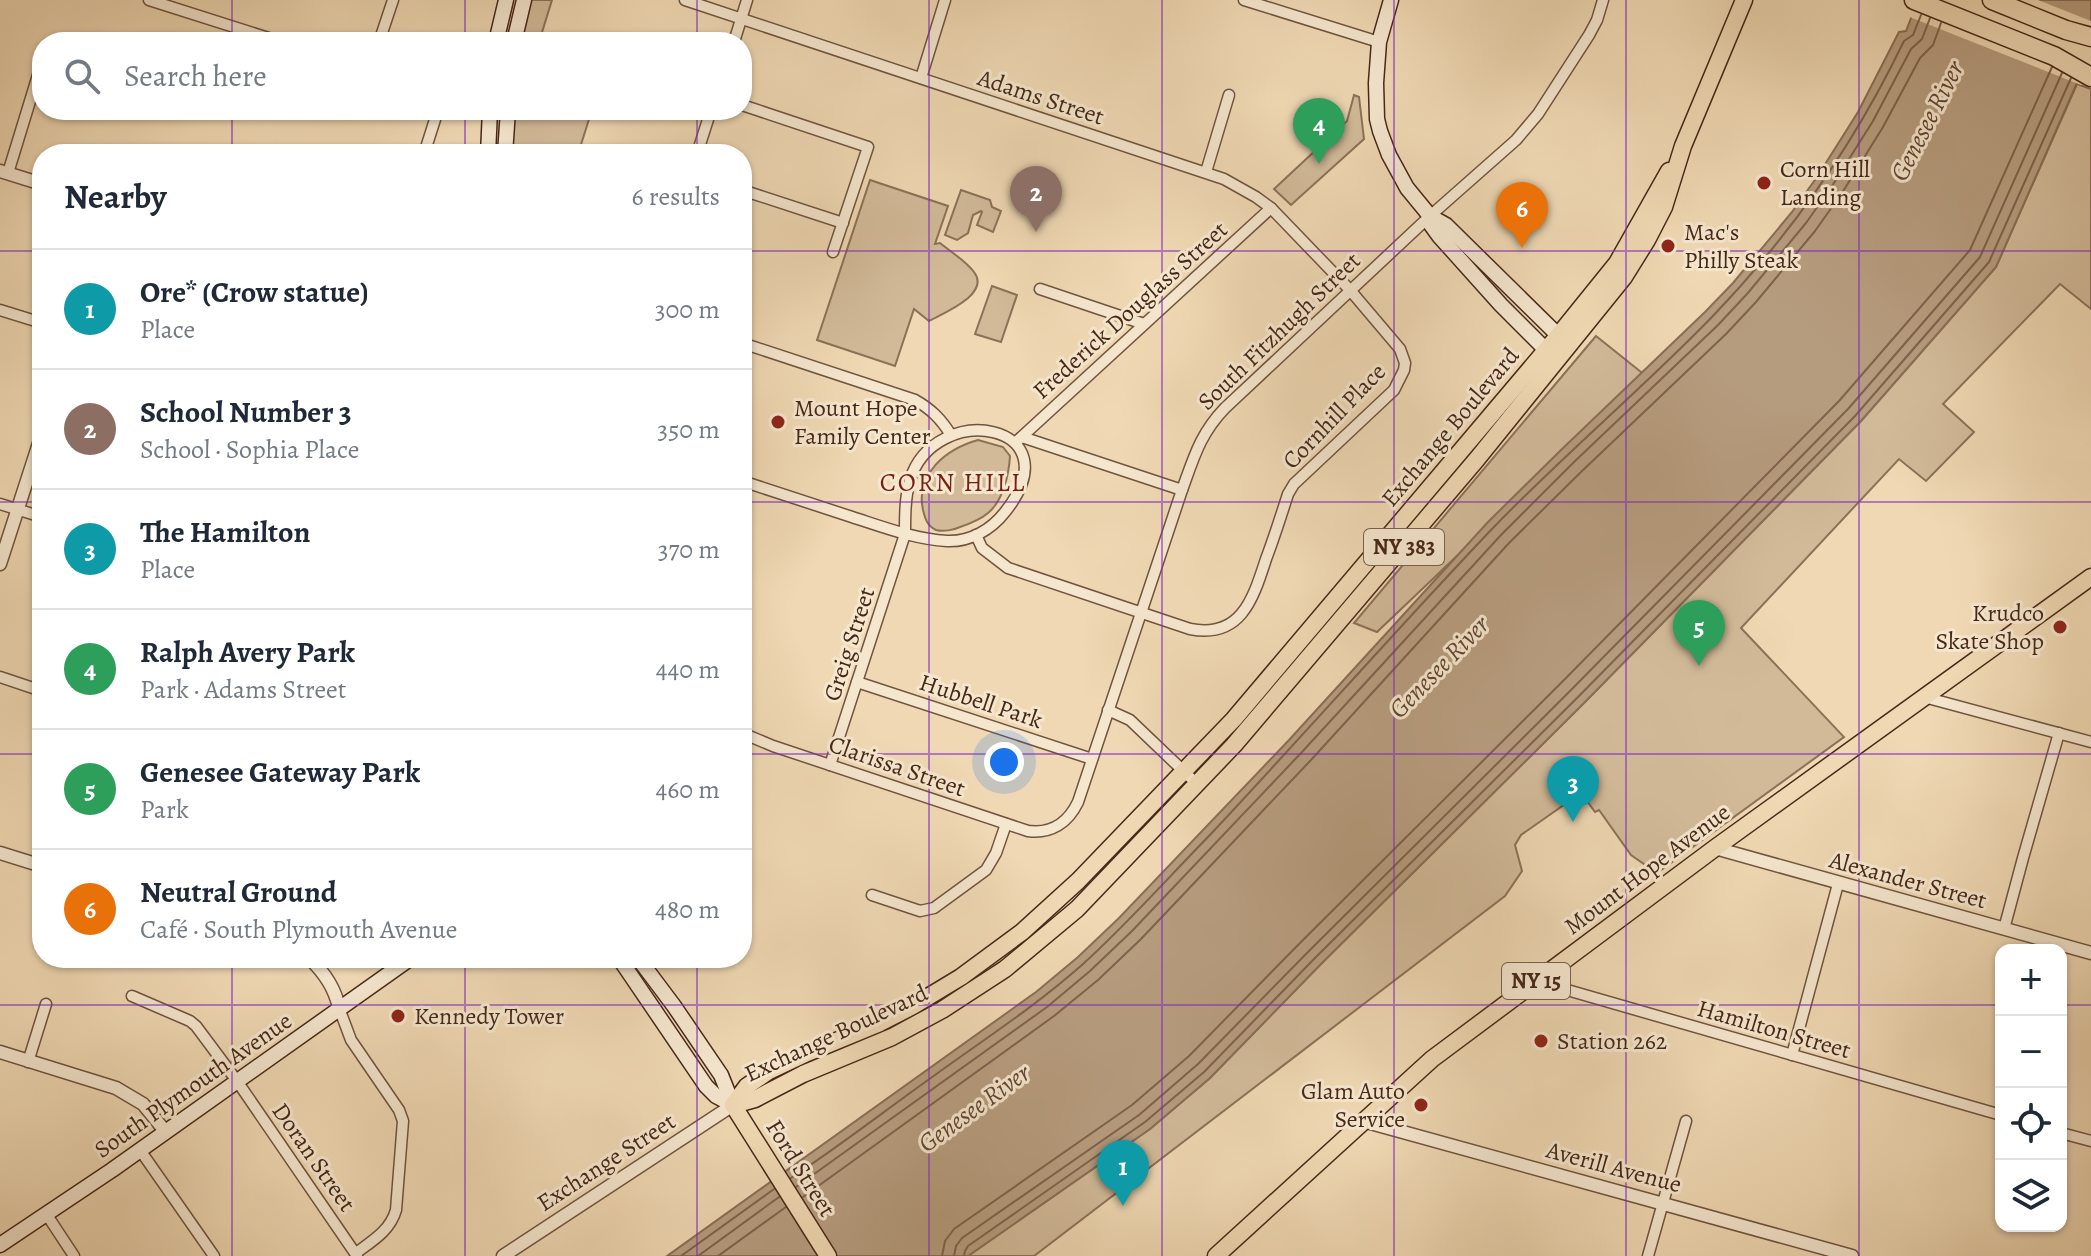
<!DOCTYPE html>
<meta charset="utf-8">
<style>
body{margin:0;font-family:Alegreya,serif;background:#f2f2f3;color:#1f2937}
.controls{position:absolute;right:24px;bottom:24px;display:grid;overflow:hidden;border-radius:16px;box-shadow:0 2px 6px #0004}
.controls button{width:72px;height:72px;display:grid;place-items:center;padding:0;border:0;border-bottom:2px solid #e0e1e3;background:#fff;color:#1f2937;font:40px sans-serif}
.you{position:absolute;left:1004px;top:762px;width:28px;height:28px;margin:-20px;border:6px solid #fff;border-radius:50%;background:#1a73e8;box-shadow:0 0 0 12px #1a73e833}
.badge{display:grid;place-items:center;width:52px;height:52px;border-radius:50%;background:#ea580c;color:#fff;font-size:26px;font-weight:700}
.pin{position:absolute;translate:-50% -66px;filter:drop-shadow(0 2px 4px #0008)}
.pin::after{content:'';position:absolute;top:42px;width:28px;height:24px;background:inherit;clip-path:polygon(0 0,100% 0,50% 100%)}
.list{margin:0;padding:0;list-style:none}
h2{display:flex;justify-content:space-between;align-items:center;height:104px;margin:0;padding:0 32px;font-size:34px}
h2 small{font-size:26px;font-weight:400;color:#747a83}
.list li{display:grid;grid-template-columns:52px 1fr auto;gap:24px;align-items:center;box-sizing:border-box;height:120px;padding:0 32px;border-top:2px solid #e0e1e3}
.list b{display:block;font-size:30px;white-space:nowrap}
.list p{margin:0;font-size:26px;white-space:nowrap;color:#747a83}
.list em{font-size:26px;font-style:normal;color:#747a83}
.icon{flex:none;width:44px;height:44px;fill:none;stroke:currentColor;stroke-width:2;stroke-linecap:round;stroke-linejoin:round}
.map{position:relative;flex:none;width:2091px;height:1256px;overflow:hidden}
.search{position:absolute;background:#fff;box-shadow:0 2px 6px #0004;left:32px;top:32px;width:720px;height:88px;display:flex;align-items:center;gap:20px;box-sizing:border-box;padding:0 28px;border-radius:32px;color:#747a83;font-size:30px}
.panel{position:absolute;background:#fff;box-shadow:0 2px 6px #0004;left:32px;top:144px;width:720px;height:824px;border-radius:32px}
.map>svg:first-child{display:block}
.green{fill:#d2ba99;stroke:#8c7158;stroke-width:2}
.water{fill:#b69c7e;stroke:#896e55;stroke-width:2}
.pier{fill:#efd8b3}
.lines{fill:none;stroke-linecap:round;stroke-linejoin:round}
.shore{stroke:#7e624b;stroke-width:2}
.minor-casing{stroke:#70543f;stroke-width:13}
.tertiary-casing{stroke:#70543f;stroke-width:15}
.secondary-casing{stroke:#462818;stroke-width:17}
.primary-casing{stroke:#462818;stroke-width:19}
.motorway-casing{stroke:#462818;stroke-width:21}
.minor{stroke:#f5e6ce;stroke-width:10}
.tertiary{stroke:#f5e6ce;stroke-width:12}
.secondary{stroke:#f5e6ce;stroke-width:14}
.primary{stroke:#efd8b3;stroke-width:16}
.motorway{stroke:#efd8b3;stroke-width:18}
.grid{fill:none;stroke:#7b2cbf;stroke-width:2;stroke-opacity:0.55}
.poi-dot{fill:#8f2418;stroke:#f5e6ce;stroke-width:3}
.labels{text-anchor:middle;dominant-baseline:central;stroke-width:6;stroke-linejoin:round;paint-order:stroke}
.shield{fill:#f5e6ce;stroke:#7a614f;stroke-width:2}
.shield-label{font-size:22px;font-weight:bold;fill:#462818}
.street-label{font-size:24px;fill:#462818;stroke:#f5e6ce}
.poi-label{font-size:24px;fill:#462818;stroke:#f5e6ce;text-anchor:start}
.water-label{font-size:26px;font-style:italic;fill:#624532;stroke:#f5e6ce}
.neighbourhood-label{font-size:26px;letter-spacing:2px;fill:#7a1f14;stroke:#f5e6ce}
</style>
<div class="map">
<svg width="2091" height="1256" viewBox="0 0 2091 1256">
<rect width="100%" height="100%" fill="#efd8b3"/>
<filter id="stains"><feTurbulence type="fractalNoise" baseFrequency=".0025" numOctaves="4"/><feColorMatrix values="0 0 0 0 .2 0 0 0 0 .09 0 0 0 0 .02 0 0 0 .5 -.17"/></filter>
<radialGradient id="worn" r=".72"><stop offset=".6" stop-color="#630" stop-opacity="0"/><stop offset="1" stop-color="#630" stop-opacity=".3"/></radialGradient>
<!-- green -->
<g class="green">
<path d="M530,0H552L539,42H520Z"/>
<path d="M2077,84L2091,89V309L2060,284L1943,404L1974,432L1926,481L1899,459L1741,628L1844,737L1657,873L1631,855L1599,810L1595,812L1581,793L1521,835L1515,845L1522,871L1505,896L1034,1256H968L1150,1129L1210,1078L1321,964L1583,704L1861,421L1996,267Z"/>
<path d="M1354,95L1359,97L1364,139L1291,205L1274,189L1347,121Z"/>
<path d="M514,110H581L591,113L578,154H511Z"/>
<path d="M870,180L948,206L935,244L940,243C951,252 966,261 974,272C991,294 944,313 929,321L914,309L895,366L817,340Z"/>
<path d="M961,190L990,200L992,207L1001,211L993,232L977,225L982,212L981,211L973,215L968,233L957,240L945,235Z"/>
<path d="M992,286L1017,295L1001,342L975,334Z"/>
<path d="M1596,336L1646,376L1377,632L1354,623Z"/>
<path d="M978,440L1003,447L1010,456C1009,474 1003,501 988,513C981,519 969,524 960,527C954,530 943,532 936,530C927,526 925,518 923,510C915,474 946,449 978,440Z"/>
</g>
<!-- water -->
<path class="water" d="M1918,0H2091V51L1996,267L1861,421L1583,704L1321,964L1210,1078L1150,1129L968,1256H667L1036,992L1078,957L1119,918L1289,740L1488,522L1561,450L1705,312L1733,283L1792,212L1817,177L1858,112L1899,32L1906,31Z"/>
<!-- pier -->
<path class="pier" d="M1913,0H2038L2091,21V61L2081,85L1907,16Z"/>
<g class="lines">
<!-- shore -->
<g class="shore">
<path d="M791,1178C840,1146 887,1109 935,1075C985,1039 1037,1005 1083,964C1127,924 1166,880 1207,838C1303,736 1395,631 1491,530C1562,456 1640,391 1711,318C1790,236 1855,143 1904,41L1913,35L1921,15"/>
<path d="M796,1187L1047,1007L1090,971L1132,931L1302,752L1501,535L1573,463L1718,325L1747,294L1806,223L1832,186L1873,121L1911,49L1922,39L1930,18"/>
<path d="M803,1197L1054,1016L1098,980L1141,939L1311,760L1509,543L1581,472L1726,334L1756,302L1815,231L1842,193L1883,127L1920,58L1933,45L1941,23"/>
<path d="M681,1256L774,1189"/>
<path d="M698,1256L779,1197"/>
<path d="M718,1256L786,1207"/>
<path d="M942,1256L945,1241L954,1229L1132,1105L1189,1056L1300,943L1562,682L1839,401L1970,250L2052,67"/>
<path d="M954,1256L956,1246L962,1238L1139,1115L1198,1064L1308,952L1570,691L1848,409L1980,257L2062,73"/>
<path d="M964,1256L965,1251L968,1246L1145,1122L1204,1072L1315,958L1577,698L1855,416L1989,262L2071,78"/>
</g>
<!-- minor casing -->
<g class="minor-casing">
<g id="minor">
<path d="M149,0L281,42"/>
<path d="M685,0L1224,179L1256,197L1271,208L1350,290L1400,349L1405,363L1404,370L1394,390L1294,484L1288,494C1281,516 1274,538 1266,559C1253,599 1241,639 1190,629L1008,568L982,548L976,535"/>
<path d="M1244,0L1379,42"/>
<path d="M379,42L393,0"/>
<path d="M734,42L747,0"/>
<path d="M921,78L945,0"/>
<path d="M742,105L868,147L833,252"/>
<path d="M424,154L438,110"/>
<path d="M697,154L711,110"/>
<path d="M1206,172L1229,95"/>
<path d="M8,173L42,62"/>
<path d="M742,190L843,223"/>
<path d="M1040,289L1144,324"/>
<path d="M0,310L42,323"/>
<path d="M742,343L915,400C931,409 941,419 951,435"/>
<path d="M1022,437L1182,490"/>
<path d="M1016,442L1271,208"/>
<path d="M742,481C779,493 816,505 852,517C883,527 914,539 947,541C970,542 991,530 1005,512C1076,423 935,399 910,480C905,497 905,516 905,534L830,765"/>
<path d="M0,504L42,517"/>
<path d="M0,677L42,691"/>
<path d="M857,682L1092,759"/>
<path d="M1924,697L2091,742"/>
<path d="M1108,710L1130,720L1197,784"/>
<path d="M742,733L773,746L1028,831C1051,834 1068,823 1078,802L1182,490C1194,457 1200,434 1225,408L1430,216L1516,140L1538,114L1589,35L1597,20L1603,0"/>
<path d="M872,895L920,911L934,908L986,870L996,853L1006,824"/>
<path d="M2004,929L2023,858L2059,733"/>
<path d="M1536,981L2001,1115"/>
<path d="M132,996L190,1021L196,1026L237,1081L357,1256"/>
<path d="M339,1008L351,1040L399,1110L403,1121L396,1210C390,1231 372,1241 356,1253"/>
<path d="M1792,1055L1838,884"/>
<path d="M28,1062L46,1004"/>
<path d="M2061,1133L2091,1141"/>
<path d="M140,1150L214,1256"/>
<path d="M47,1215L74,1256"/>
<path d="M1648,1256L1686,1121"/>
</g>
</g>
<!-- tertiary casing -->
<g class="tertiary-casing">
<g id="tertiary">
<path d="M0,171L42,184"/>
<path d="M0,564L42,434"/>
<path d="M1715,848L2091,953"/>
<path d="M0,853L42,866"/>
<path d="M309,958C324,972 335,988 339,1008"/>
<path d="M0,1052L116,1088L143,1104L165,1131"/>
<path d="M1363,1121L1852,1256"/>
<path d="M503,1256L733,1105"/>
</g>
</g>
<!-- secondary casing -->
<g class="secondary-casing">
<g id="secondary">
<path d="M1391,0L1379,42L1376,83L1377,119L1380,131L1389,155L1407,188L1430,216L1446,225L1566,343"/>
<path d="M496,42L506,0"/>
<path d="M514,42L524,0"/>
<path d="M488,154L490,110"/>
<path d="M505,154L508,110"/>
<path d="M1430,216L1431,225L1439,236L1501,305L1552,356"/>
<path d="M619,958L706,1086L716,1096L733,1105"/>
<path d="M638,958L674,1006L721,1075L733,1105"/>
<path d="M0,1245L112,1170L411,958"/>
</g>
</g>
<!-- primary casing -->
<g class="primary-casing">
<g id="primary">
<path d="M733,1105L755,1099L803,1074L892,1037L942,1010L1005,969L1077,909L1234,745L1477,459L1624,277L1647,240L1664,207L1683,146L1744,0"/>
<path d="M733,1105L747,1086L769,1071L807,1053L880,1023L913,1006L961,977L1022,932L1078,881L1234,719L1558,336L1617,263L1669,171"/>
<path d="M733,1105L828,1256"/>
<path d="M1216,1256L1432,1059L1715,848L2091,577"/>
</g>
</g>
<!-- motorway casing -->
<g class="motorway-casing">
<g id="motorway">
<path d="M1914,0L2054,56L2091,77"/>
<path d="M1992,0L2066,30L2091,37"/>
</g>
</g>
<!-- minor -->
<use href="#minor" class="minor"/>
<!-- tertiary -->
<use href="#tertiary" class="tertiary"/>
<!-- secondary -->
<use href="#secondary" class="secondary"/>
<!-- primary -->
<use href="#primary" class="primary"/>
<!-- motorway -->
<use href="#motorway" class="motorway"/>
</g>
<!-- grid -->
<path class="grid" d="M232,0V42M465,0V42M697,0V42M929,0V1256M1162,0V1256M1394,0V1256M1626,0V1256M1859,0V1256M232,110V154M465,110V154M697,110V154M0,251H42M742,251H2091M0,502H42M742,502H2091M0,754H42M742,754H2091M232,958V1256M465,958V1256M697,958V1256M0,1005H2001M2061,1005H2091"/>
<!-- markers -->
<g class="poi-dot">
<circle cx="1764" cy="183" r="8"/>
<circle cx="1668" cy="246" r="8"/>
<circle cx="778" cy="422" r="8"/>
<circle cx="2060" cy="627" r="8"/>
<circle cx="398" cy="1016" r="8"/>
<circle cx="1541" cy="1041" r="8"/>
<circle cx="1421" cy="1105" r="8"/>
</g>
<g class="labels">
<!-- shield labels -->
<g class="shield">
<rect x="1364" y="529" width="80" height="36" rx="6"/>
<rect x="1502" y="963" width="68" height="36" rx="6"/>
</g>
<g class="shield-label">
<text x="1404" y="547">NY 383</text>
<text x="1536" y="981">NY 15</text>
</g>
<!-- street labels -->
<g class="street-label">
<text transform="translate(1041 97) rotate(18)">Adams Street</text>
<text transform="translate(1130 310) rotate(-42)">Frederick Douglass Street</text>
<text transform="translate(1279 331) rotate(-44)">South Fitzhugh Street</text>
<text transform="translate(1334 416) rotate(-46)">Cornhill Place</text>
<text transform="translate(1450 427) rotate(-50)">Exchange Boulevard</text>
<text transform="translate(849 644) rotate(-72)">Greig Street</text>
<text transform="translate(981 701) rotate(18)">Hubbell Park</text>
<text transform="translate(897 766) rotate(19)">Clarissa Street</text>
<text transform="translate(1647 869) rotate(-37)">Mount Hope Avenue</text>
<text transform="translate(1908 880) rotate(15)">Alexander Street</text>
<text transform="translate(1774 1029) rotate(16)">Hamilton Street</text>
<text transform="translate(836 1033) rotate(-25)">Exchange Boulevard</text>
<text transform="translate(193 1085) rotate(-35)">South Plymouth Avenue</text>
<text transform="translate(314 1157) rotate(55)">Doran Street</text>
<text transform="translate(606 1162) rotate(-33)">Exchange Street</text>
<text transform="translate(1614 1167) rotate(15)">Averill Avenue</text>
<text transform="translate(801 1168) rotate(58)">Ford Street</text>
</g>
<!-- poi labels -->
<g class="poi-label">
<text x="1780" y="169">Corn Hill<tspan x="1780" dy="28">Landing</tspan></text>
<text x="1684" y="232">Mac's<tspan x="1684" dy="28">Philly Steak</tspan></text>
<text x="794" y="408">Mount Hope<tspan x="794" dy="28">Family Center</tspan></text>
<text x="2044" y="613" text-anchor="end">Krudco<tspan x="2044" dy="28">Skate Shop</tspan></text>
<text x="414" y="1016">Kennedy Tower</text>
<text x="1557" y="1041">Station 262</text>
<text x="1405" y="1091" text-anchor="end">Glam Auto<tspan x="1405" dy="28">Service</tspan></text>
</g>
<!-- water labels -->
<g class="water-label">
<text transform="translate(1927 121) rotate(-63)">Genesee River</text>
<text transform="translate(1439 667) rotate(-46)">Genesee River</text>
<text transform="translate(974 1108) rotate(-36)">Genesee River</text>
</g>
<!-- neighbourhood labels -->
<g class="neighbourhood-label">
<text x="953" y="482">CORN HILL</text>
</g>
</g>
<rect width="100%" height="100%" filter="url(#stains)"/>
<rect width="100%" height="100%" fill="url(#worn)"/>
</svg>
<div class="controls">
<button>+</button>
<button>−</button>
<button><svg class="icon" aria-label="locate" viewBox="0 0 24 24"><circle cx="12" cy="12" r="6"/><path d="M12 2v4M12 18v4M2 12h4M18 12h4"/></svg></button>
<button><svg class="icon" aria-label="layers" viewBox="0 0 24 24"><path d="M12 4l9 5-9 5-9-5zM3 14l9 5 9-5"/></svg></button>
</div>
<div class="you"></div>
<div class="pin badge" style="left:1123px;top:1206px;background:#0f9aa8">1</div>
<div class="pin badge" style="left:1036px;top:232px;background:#8d6e63">2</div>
<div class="pin badge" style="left:1573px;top:822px;background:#0f9aa8">3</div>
<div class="pin badge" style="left:1319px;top:164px;background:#2e9e5b">4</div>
<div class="pin badge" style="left:1699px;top:666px;background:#2e9e5b">5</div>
<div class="pin badge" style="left:1522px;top:248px;background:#e8710a">6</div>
<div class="search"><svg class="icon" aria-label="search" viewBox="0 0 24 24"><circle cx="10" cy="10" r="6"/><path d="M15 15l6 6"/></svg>Search here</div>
<section class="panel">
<h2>Nearby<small>6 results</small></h2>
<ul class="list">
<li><span class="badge" style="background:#0f9aa8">1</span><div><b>Ore* (Crow statue)</b><p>Place</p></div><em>300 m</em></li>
<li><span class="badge" style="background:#8d6e63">2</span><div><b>School Number 3</b><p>School · Sophia Place</p></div><em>350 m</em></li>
<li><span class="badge" style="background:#0f9aa8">3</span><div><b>The Hamilton</b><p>Place</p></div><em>370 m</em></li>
<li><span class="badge" style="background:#2e9e5b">4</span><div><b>Ralph Avery Park</b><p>Park · Adams Street</p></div><em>440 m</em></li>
<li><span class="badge" style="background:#2e9e5b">5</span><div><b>Genesee Gateway Park</b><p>Park</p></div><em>460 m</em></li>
<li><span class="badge" style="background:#e8710a">6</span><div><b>Neutral Ground</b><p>Café · South Plymouth Avenue</p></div><em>480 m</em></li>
</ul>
</section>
</div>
